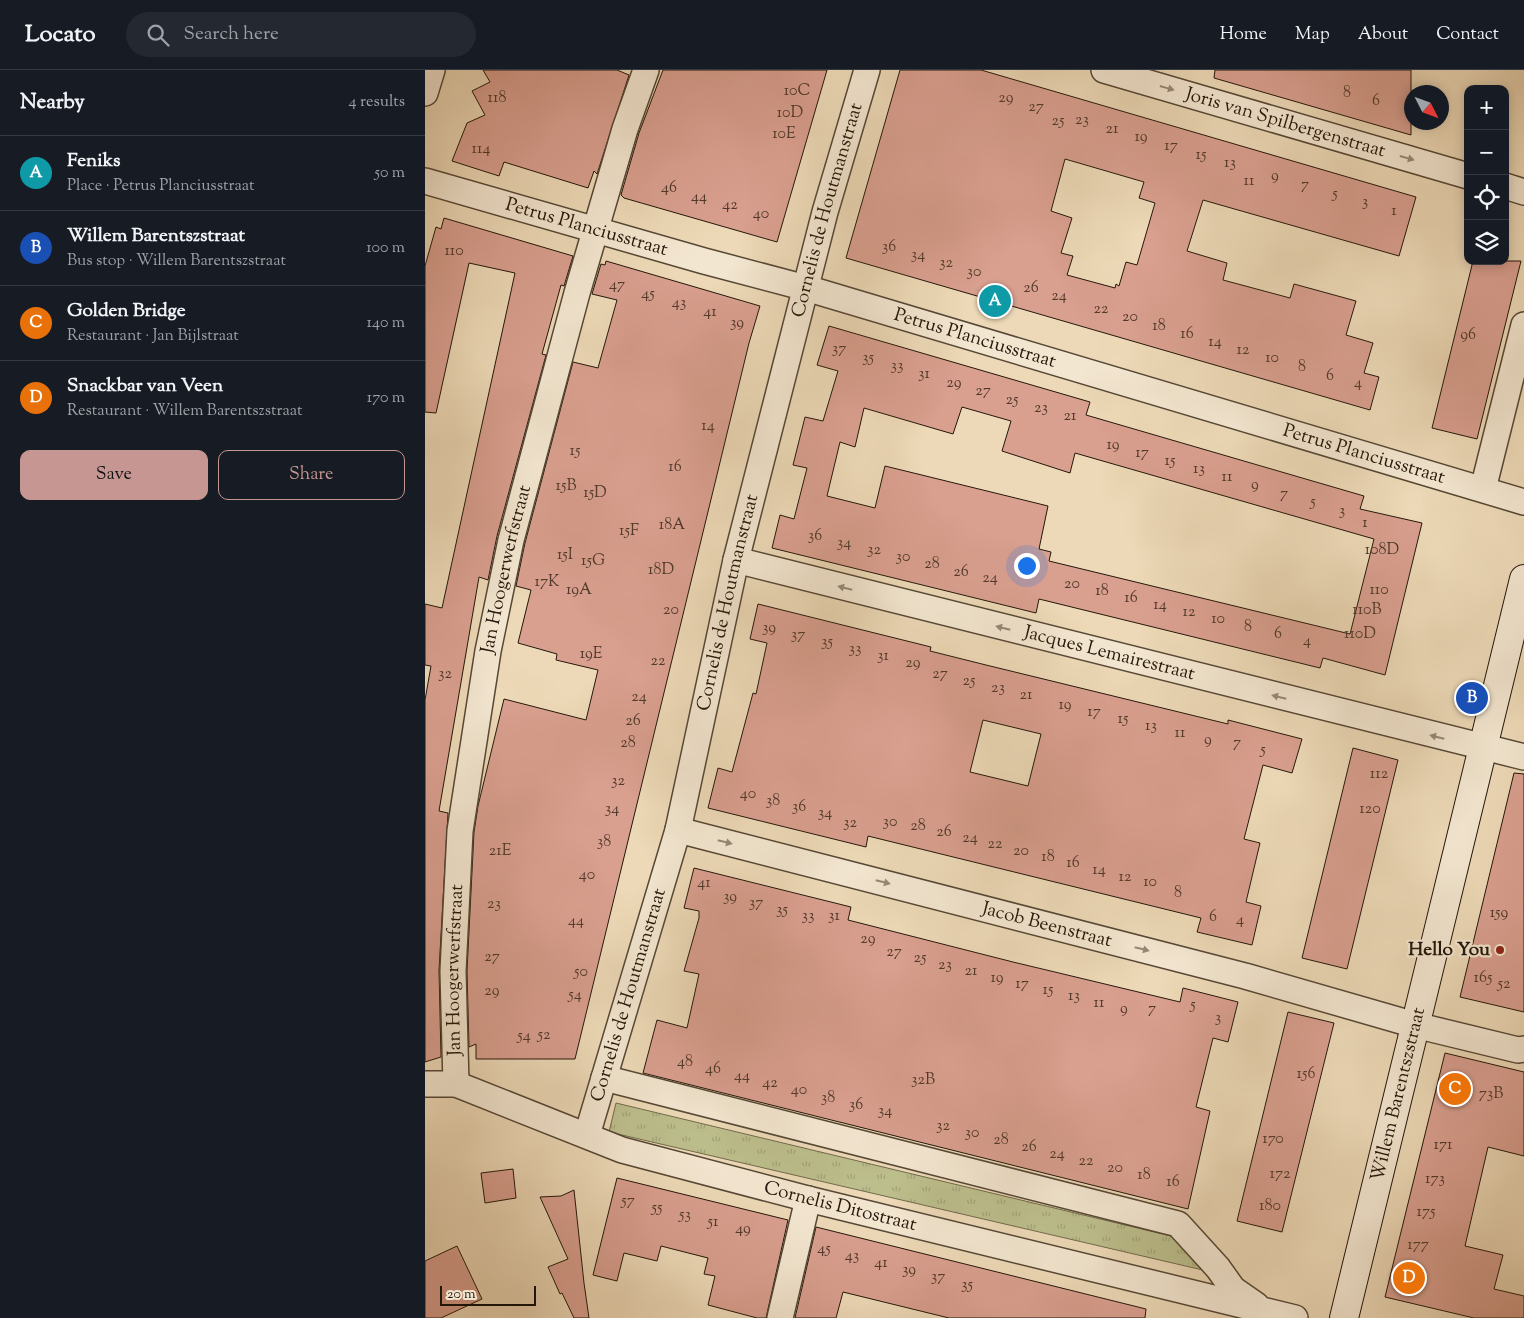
<!DOCTYPE html>
<meta charset="utf-8">
<style>
body{margin:0;font-family:"Sorts Mill Goudy",serif;background:#242831;color:#f1f3f6}
.controls{position:absolute;right:15px;top:15px;display:grid;overflow:hidden;border-radius:10px;box-shadow:0 2px 12px #0003}
.controls button{width:45px;height:45px;display:grid;place-items:center;padding:0;border:0;border-bottom:1px solid #363941;background:#171b24;color:#f1f3f6;font:25px sans-serif}
.compass{position:absolute;left:979px;top:15px;width:45px;height:45px;border-radius:50%;background:#171b24;box-shadow:0 2px 12px #0003;rotate:132deg}
.scale{position:absolute;left:15px;bottom:12px;width:96px;box-sizing:border-box;padding-left:5px;border:2px solid #24170a;border-top:0;font-size:14px;line-height:18px;white-space:nowrap;color:#24170a;-webkit-text-stroke:4px #f3e6d0;paint-order:stroke}
.you{position:absolute;left:601px;top:495px;width:18px;height:18px;margin:-12px;border:4px solid #fff;border-radius:50%;background:#1a73e8;box-shadow:0 0 0 8px #1a73e833}
.badge{display:grid;place-items:center;width:32px;height:32px;border-radius:50%;background:#c59692;color:#fff;font-size:16px;font-weight:700}
.pin{position:absolute;translate:-50% -50%;border:2px solid #fff;box-shadow:0 1px 5px #0006}
.list{margin:0;padding:0;list-style:none}
h2{display:flex;justify-content:space-between;align-items:center;height:65px;margin:0;padding:0 20px;font-size:21px}
h2 small{font-size:16px;font-weight:400;color:#9ea1a6}
.list li{display:grid;grid-template-columns:32px 1fr auto;gap:15px;align-items:center;box-sizing:border-box;height:75px;padding:0 20px;border-top:1px solid #363941}
.list b{display:block;font-size:19px;white-space:nowrap}
.list p{margin:0;font-size:16px;white-space:nowrap;color:#9ea1a6}
.list em{font-size:16px;font-style:normal;color:#9ea1a6}
.actions{display:flex;gap:10px;padding:15px 20px}
.actions a{flex:1;padding:11px 0;border:1px solid #c59692;border-radius:10px;text-align:center;font-size:18px;color:#c59692}
.actions .main{background:#c59692;color:#111}
.icon{flex:none;width:28px;height:28px;fill:none;stroke:currentColor;stroke-width:2;stroke-linecap:round;stroke-linejoin:round}
.map{position:relative;flex:none;width:1099px;height:1248px;overflow:hidden}
header{display:flex;align-items:center;gap:30px;box-sizing:border-box;height:70px;padding:0 25px;background:#171b24;border-bottom:1px solid #363941}
header strong{font-size:24px}
nav{display:flex;gap:28px;margin-inline-start:auto;font-size:18px}
.search{width:350px;height:45px;background:#242831;display:flex;align-items:center;gap:12px;box-sizing:border-box;padding:0 18px;border-radius:28px;color:#9ea1a6;font-size:19px}
main{display:flex}
aside{flex:1;background:#171b24}
.map>svg:first-child{display:block}
.grass{fill:url(#grass-tufts);stroke:#706a4b}
.building{fill:#d99f8f;stroke:#24170a;fill-rule:evenodd}
.lines{fill:none;stroke-linecap:round;stroke-linejoin:round}
.street-casing{stroke:#564835;stroke-width:28}
.secondary-casing{stroke:#24170a;stroke-width:30}
.street{stroke:#f3e6d0;stroke-width:25}
.secondary{stroke:#f3e6d0;stroke-width:28}
.oneway{fill:#968977}
.poi-dot{fill:#8f2418;stroke:#f3e6d0;stroke-width:2}
.labels{text-anchor:middle;dominant-baseline:central;stroke-width:4.5;stroke-linejoin:round;paint-order:stroke}
.number-label{font-size:16px;fill:#51392b}
.street-label{font-size:19px;fill:#24170a;stroke:#f3e6d0}
.poi-label{font-size:19px;font-weight:bold;fill:#24170a;stroke:#f3e6d0;text-anchor:end}
</style>
<header>
<strong>Locato</strong>
<div class="search"><svg class="icon" aria-label="search" viewBox="0 0 24 24"><circle cx="10" cy="10" r="6"/><path d="M15 15l6 6"/></svg>Search here</div>
<nav><a>Home</a><a>Map</a><a>About</a><a>Contact</a></nav>
</header>
<main>
<aside>
<h2>Nearby<small>4 results</small></h2>
<ul class="list">
<li><span class="badge" style="background:#0f9aa8">A</span><div><b>Feniks</b><p>Place · Petrus Planciusstraat</p></div><em>50 m</em></li>
<li><span class="badge" style="background:#1a4fb4">B</span><div><b>Willem Barentszstraat</b><p>Bus stop · Willem Barentszstraat</p></div><em>100 m</em></li>
<li><span class="badge" style="background:#e8710a">C</span><div><b>Golden Bridge</b><p>Restaurant · Jan Bijlstraat</p></div><em>140 m</em></li>
<li><span class="badge" style="background:#e8710a">D</span><div><b>Snackbar van Veen</b><p>Restaurant · Willem Barentszstraat</p></div><em>170 m</em></li>
</ul>
<div class="actions"><a class="main">Save</a><a>Share</a></div>
</aside>
<div class="map">
<svg width="1099" height="1248" viewBox="0 0 1099 1248">
<defs>
<pattern id="grass-tufts" width="24" height="20" patternUnits="userSpaceOnUse" patternTransform="scale(1.25)"><rect width="24" height="20" fill="#bcbe8c"/><path d="M3 7l-1-3M5 7V3M7 7l1-3M15 17l-1-3M17 17v-4M19 17l1-3" fill="none" stroke="#a1a377"/></pattern>
</defs>
<rect width="100%" height="100%" fill="#edd9b7"/>
<filter id="stains"><feTurbulence type="fractalNoise" baseFrequency=".004" numOctaves="4"/><feColorMatrix values="0 0 0 0 .2 0 0 0 0 .09 0 0 0 0 .02 0 0 0 .5 -.17"/></filter>
<radialGradient id="worn" r=".72"><stop offset=".6" stop-color="#630" stop-opacity="0"/><stop offset="1" stop-color="#630" stop-opacity=".3"/></radialGradient>
<!-- grass -->
<path class="grass" d="M191,1033L746,1166L773,1188L782,1201L184,1062Z"/>
<!-- building -->
<g class="building">
<path d="M58,0H192L204,5L172,104L169,101L163,118L79,92L74,106L27,91L42,53L60,45L47,21L65,12Z"/>
<path d="M238,0H402L352,172L199,128L196,125L214,63Z"/>
<path d="M475,0H556L991,127L974,186L778,130L762,181L802,193L798,210L865,228L869,214L931,231L921,265L948,273L939,303L954,307L945,340L421,188ZM640,89L719,112L714,128L730,133L712,195L701,192L694,216L691,214L690,218L642,205L648,186L636,183L647,148L626,141Z"/>
<path d="M790,0H986V65L789,8Z"/>
<path d="M19,148L148,186L139,216L136,215L117,284L121,285L72,466L63,510L54,507L14,741L23,743L14,900L16,987L0,992V630L6,596L0,595V534L17,538L90,203L44,193L11,343L0,342V196L11,157L16,159Z"/>
<path d="M181,191L335,236L324,273L150,989H51V974L44,977L42,901L49,762L53,736L79,629L161,650L173,600L131,590L132,584L93,573L106,520L91,516L100,473L148,292L173,298L192,230L167,224L176,194L180,195Z"/>
<path d="M1048,191H1096L1052,369L1007,358Z"/>
<path d="M404,256L665,332L661,345L939,426L935,439L997,453L960,605L898,588L895,598L614,529L611,543L347,478L355,445L369,449L382,398L368,395L380,347L398,351L413,301L392,295ZM537,337L586,351L577,381L645,403L650,383L949,469L925,564L624,491L626,482L614,479L623,436L460,396L450,438L402,426L415,372L430,377L439,338L528,364Z"/>
<path d="M333,534L506,577L505,581L561,595L803,654V650L877,669L867,703L838,695L819,769L835,773L821,832L836,836L827,875L772,862L776,848L443,766L441,777L283,738L293,698L307,702L328,623L331,624L342,573L325,569ZM558,650L616,664L603,716L545,702Z"/>
<path d="M928,678L973,690L922,899L877,888Z"/>
<path d="M1089,703L1099,704V942L1035,927Z"/>
<path d="M269,798L426,837L423,850L588,892L755,932L758,918L813,932L803,972L788,968L771,1037L785,1041L763,1139L218,1003L232,950L262,958L274,904L259,901L274,848V841L259,838Z"/>
<path d="M863,942L909,953L857,1162L812,1151Z"/>
<path d="M1020,983L1099,1002V1086L1063,1077L1040,1176L1078,1185L1069,1219L1099,1226V1248H1049L960,1227Z"/>
<path d="M88,1099L91,1128L60,1133L56,1103Z"/>
<path d="M192,1108L363,1150L341,1248H332L283,1235L290,1206L279,1204L283,1188L236,1176L232,1191L199,1183L192,1211L168,1205Z"/>
<path d="M149,1120L159,1213L164,1248H149L137,1223L135,1224L123,1197L143,1189L115,1127L136,1126Z"/>
<path d="M391,1157L721,1239L720,1248H524L418,1222L411,1248H370Z"/>
<path d="M32,1176L57,1229L16,1248H0V1191Z"/>
</g>
<g class="lines">
<!-- street casing -->
<g class="street-casing">
<g id="street">
<path id="s1" d="M679,0L1043,106"/>
<path d="M0,23L7,0"/>
<path id="s2" d="M0,111L279,191L381,218L1099,432"/>
<path d="M1080,116L1099,122"/>
<path d="M1058,419L1099,255"/>
<path id="s3" d="M311,490L1099,687"/>
<path id="s4" d="M253,760L820,906L990,955L1093,980L1099,979"/>
<path d="M179,1008L753,1154L793,1198L808,1219L831,1235"/>
<path id="s5" d="M0,1014H31L197,1080L383,1129L870,1248"/>
<path id="s6" d="M31,1014L28,901L35,761L63,581L86,470L152,223L200,59L221,0"/>
<path id="s7" d="M162,1065L253,760L311,490L400,142L442,0"/>
<path d="M355,1248L383,1129"/>
</g>
</g>
<!-- secondary casing -->
<g class="secondary-casing">
<g id="secondary">
<path id="s8" d="M919,1248L1099,509"/>
</g>
</g>
<!-- street -->
<use href="#street" class="street"/>
<!-- secondary -->
<use href="#secondary" class="secondary"/>
</g>
<!-- one-way arrows -->
<defs><path id="oneway-solid" d="M-6-.8H1V-3.2L6.5 0L1 3.2V.8H-6Z" transform="scale(1.25)"/></defs>
<g class="oneway">
<use href="#oneway-solid" transform="translate(742 18) rotate(16)"/>
<use href="#oneway-solid" transform="translate(982 88) rotate(16)"/>
<use href="#oneway-solid" transform="translate(420 518) rotate(-166)"/>
<use href="#oneway-solid" transform="translate(578 558) rotate(-166)"/>
<use href="#oneway-solid" transform="translate(854 627) rotate(-166)"/>
<use href="#oneway-solid" transform="translate(1012 667) rotate(-166)"/>
<use href="#oneway-solid" transform="translate(300 772) rotate(14)"/>
<use href="#oneway-solid" transform="translate(458 812) rotate(14)"/>
<use href="#oneway-solid" transform="translate(717 879) rotate(14)"/>
</g>
<!-- markers -->
<circle class="poi-dot" cx="1075" cy="880" r="5"/>
<g class="labels">
<!-- number labels -->
<g class="number-label">
<text x="372" y="21">10C</text>
<text x="922" y="23">8</text>
<text x="72" y="28">118</text>
<text x="581" y="28">29</text>
<text x="951" y="31">6</text>
<text x="611" y="37">27</text>
<text x="365" y="43">10D</text>
<text x="657" y="50">23</text>
<text x="633" y="51">25</text>
<text x="687" y="59">21</text>
<text x="359" y="64">10E</text>
<text x="716" y="67">19</text>
<text x="746" y="76">17</text>
<text x="56" y="79">114</text>
<text x="776" y="85">15</text>
<text x="805" y="93">13</text>
<text x="850" y="106">9</text>
<text x="824" y="111">11</text>
<text x="880" y="115">7</text>
<text x="244" y="118">46</text>
<text x="910" y="124">5</text>
<text x="274" y="127">44</text>
<text x="940" y="132">3</text>
<text x="305" y="135">42</text>
<text x="969" y="141">1</text>
<text x="336" y="144">40</text>
<text x="464" y="177">36</text>
<text x="29" y="181">110</text>
<text x="493" y="185">34</text>
<text x="521" y="193">32</text>
<text x="549" y="202">30</text>
<text x="192" y="215">47</text>
<text x="606" y="218">26</text>
<text x="223" y="224">45</text>
<text x="634" y="226">24</text>
<text x="254" y="233">43</text>
<text x="676" y="239">22</text>
<text x="285" y="242">41</text>
<text x="705" y="247">20</text>
<text x="312" y="253">39</text>
<text x="734" y="256">18</text>
<text x="762" y="264">16</text>
<text x="1043" y="265">96</text>
<text x="790" y="272">14</text>
<text x="414" y="279">37</text>
<text x="818" y="280">12</text>
<text x="443" y="288">35</text>
<text x="847" y="288">10</text>
<text x="472" y="296">33</text>
<text x="877" y="297">8</text>
<text x="499" y="304">31</text>
<text x="905" y="306">6</text>
<text x="529" y="313">29</text>
<text x="933" y="313">4</text>
<text x="558" y="321">27</text>
<text x="587" y="330">25</text>
<text x="616" y="338">23</text>
<text x="645" y="346">21</text>
<text x="283" y="356">14</text>
<text x="688" y="375">19</text>
<text x="150" y="381">15</text>
<text x="717" y="383">17</text>
<text x="745" y="391">15</text>
<text x="250" y="397">16</text>
<text x="774" y="399">13</text>
<text x="802" y="407">11</text>
<text x="830" y="415">9</text>
<text x="141" y="416">15B</text>
<text x="170" y="423">15D</text>
<text x="859" y="424">7</text>
<text x="888" y="432">5</text>
<text x="917" y="441">3</text>
<text x="940" y="453">1</text>
<text x="247" y="455">18A</text>
<text x="204" y="461">15F</text>
<text x="390" y="466">36</text>
<text x="419" y="473">34</text>
<text x="449" y="480">32</text>
<text x="957" y="480">108D</text>
<text x="140" y="485">15I</text>
<text x="478" y="487">30</text>
<text x="168" y="491">15G</text>
<text x="507" y="494">28</text>
<text x="236" y="500">18D</text>
<text x="536" y="502">26</text>
<text x="565" y="508">24</text>
<text x="122" y="512">17K</text>
<text x="647" y="514">20</text>
<text x="154" y="520">19A</text>
<text x="954" y="520">110</text>
<text x="677" y="521">18</text>
<text x="706" y="528">16</text>
<text x="735" y="535">14</text>
<text x="246" y="540">20</text>
<text x="942" y="540">110B</text>
<text x="764" y="542">12</text>
<text x="793" y="549">10</text>
<text x="823" y="557">8</text>
<text x="344" y="558">39</text>
<text x="853" y="564">6</text>
<text x="935" y="564">110D</text>
<text x="373" y="565">37</text>
<text x="882" y="571">4</text>
<text x="402" y="572">35</text>
<text x="430" y="579">33</text>
<text x="166" y="584">19E</text>
<text x="458" y="586">31</text>
<text x="233" y="591">22</text>
<text x="488" y="593">29</text>
<text x="20" y="604">32</text>
<text x="515" y="604">27</text>
<text x="544" y="611">25</text>
<text x="573" y="618">23</text>
<text x="601" y="625">21</text>
<text x="214" y="627">24</text>
<text x="640" y="635">19</text>
<text x="669" y="642">17</text>
<text x="698" y="649">15</text>
<text x="208" y="651">26</text>
<text x="726" y="656">13</text>
<text x="755" y="663">11</text>
<text x="783" y="670">9</text>
<text x="203" y="673">28</text>
<text x="812" y="673">7</text>
<text x="838" y="680">5</text>
<text x="954" y="704">112</text>
<text x="193" y="711">32</text>
<text x="323" y="724">40</text>
<text x="348" y="731">38</text>
<text x="374" y="737">36</text>
<text x="187" y="739">34</text>
<text x="945" y="739">120</text>
<text x="400" y="743">34</text>
<text x="465" y="752">30</text>
<text x="425" y="753">32</text>
<text x="493" y="756">28</text>
<text x="519" y="762">26</text>
<text x="545" y="768">24</text>
<text x="179" y="772">38</text>
<text x="570" y="774">22</text>
<text x="75" y="781">21E</text>
<text x="596" y="781">20</text>
<text x="623" y="787">18</text>
<text x="648" y="793">16</text>
<text x="674" y="800">14</text>
<text x="162" y="805">40</text>
<text x="700" y="807">12</text>
<text x="725" y="812">10</text>
<text x="279" y="813">41</text>
<text x="753" y="823">8</text>
<text x="305" y="827">39</text>
<text x="331" y="833">37</text>
<text x="69" y="834">23</text>
<text x="357" y="840">35</text>
<text x="1074" y="843">159</text>
<text x="383" y="846">33</text>
<text x="409" y="846">31</text>
<text x="788" y="847">6</text>
<text x="815" y="850">4</text>
<text x="151" y="851">44</text>
<text x="443" y="869">29</text>
<text x="469" y="882">27</text>
<text x="67" y="887">27</text>
<text x="495" y="888">25</text>
<text x="520" y="895">23</text>
<text x="546" y="901">21</text>
<text x="156" y="902">50</text>
<text x="572" y="908">19</text>
<text x="1058" y="908">165</text>
<text x="597" y="914">17</text>
<text x="1079" y="914">52</text>
<text x="623" y="920">15</text>
<text x="67" y="921">29</text>
<text x="150" y="925">54</text>
<text x="649" y="926">13</text>
<text x="674" y="933">11</text>
<text x="768" y="935">5</text>
<text x="699" y="939">9</text>
<text x="727" y="939">7</text>
<text x="793" y="948">3</text>
<text x="119" y="965">52</text>
<text x="99" y="966">54</text>
<text x="260" y="992">48</text>
<text x="288" y="999">46</text>
<text x="881" y="1004">156</text>
<text x="317" y="1006">44</text>
<text x="498" y="1010">32B</text>
<text x="345" y="1013">42</text>
<text x="374" y="1020">40</text>
<text x="1066" y="1024">73B</text>
<text x="403" y="1028">38</text>
<text x="431" y="1035">36</text>
<text x="460" y="1041">34</text>
<text x="518" y="1056">32</text>
<text x="547" y="1063">30</text>
<text x="848" y="1069">170</text>
<text x="576" y="1070">28</text>
<text x="1018" y="1075">171</text>
<text x="604" y="1077">26</text>
<text x="632" y="1084">24</text>
<text x="661" y="1091">22</text>
<text x="690" y="1098">20</text>
<text x="855" y="1104">172</text>
<text x="719" y="1105">18</text>
<text x="1010" y="1109">173</text>
<text x="748" y="1112">16</text>
<text x="203" y="1131">57</text>
<text x="845" y="1136">180</text>
<text x="232" y="1138">55</text>
<text x="1001" y="1142">175</text>
<text x="260" y="1145">53</text>
<text x="288" y="1152">51</text>
<text x="318" y="1159">49</text>
<text x="993" y="1175">177</text>
<text x="399" y="1179">45</text>
<text x="427" y="1186">43</text>
<text x="456" y="1193">41</text>
<text x="484" y="1200">39</text>
<text x="513" y="1207">37</text>
<text x="542" y="1215">35</text>
</g>
<!-- street labels -->
<g class="street-label">
<text stroke="none"><textPath href="#s1" startOffset="189">Joris van Spilbergenstraat</textPath></text>
<text stroke="none"><textPath href="#s7" startOffset="956">Cornelis de Houtmanstraat</textPath></text>
<text stroke="none"><textPath href="#s2" startOffset="168">Petrus Planciusstraat</textPath></text>
<text stroke="none"><textPath href="#s2" startOffset="572">Petrus Planciusstraat</textPath></text>
<text stroke="none"><textPath href="#s2" startOffset="978">Petrus Planciusstraat</textPath></text>
<text stroke="none"><textPath href="#s6" startOffset="519">Jan Hoogerwerfstraat</textPath></text>
<text stroke="none"><textPath href="#s7" startOffset="551">Cornelis de Houtmanstraat</textPath></text>
<text stroke="none"><textPath href="#s3" startOffset="385">Jacques Lemairestraat</textPath></text>
<text stroke="none"><textPath href="#s4" startOffset="381">Jacob Beenstraat</textPath></text>
<text stroke="none"><textPath href="#s6" startOffset="114">Jan Hoogerwerfstraat</textPath></text>
<text stroke="none"><textPath href="#s7" startOffset="146">Cornelis de Houtmanstraat</textPath></text>
<text stroke="none"><textPath href="#s8" startOffset="230">Willem Barentszstraat</textPath></text>
<text stroke="none"><textPath href="#s5" startOffset="435">Cornelis Ditostraat</textPath></text>
</g>
<!-- poi labels -->
<g class="poi-label">
<text x="1065" y="880">Hello You</text>
</g>
</g>
<rect width="100%" height="100%" filter="url(#stains)"/>
<rect width="100%" height="100%" fill="url(#worn)"/>
</svg>
<div class="controls">
<button>+</button>
<button>−</button>
<button><svg class="icon" aria-label="locate" viewBox="0 0 24 24"><circle cx="12" cy="12" r="6"/><path d="M12 2v4M12 18v4M2 12h4M18 12h4"/></svg></button>
<button><svg class="icon" aria-label="layers" viewBox="0 0 24 24"><path d="M12 4l9 5-9 5-9-5zM3 14l9 5 9-5"/></svg></button>
</div>
<svg class="compass" viewBox="-18 -18 36 36"><path d="M0-13l5 13h-10z" fill="#e53935"/><path d="M0 13l5-13h-10z" fill="#9ea1a6"/></svg>
<div class="scale">20 m</div>
<div class="you"></div>
<div class="pin badge" style="left:570px;top:231px;background:#0f9aa8">A</div>
<div class="pin badge" style="left:1047px;top:628px;background:#1a4fb4">B</div>
<div class="pin badge" style="left:1030px;top:1019px;background:#e8710a">C</div>
<div class="pin badge" style="left:984px;top:1208px;background:#e8710a">D</div>
</div>
</main>
